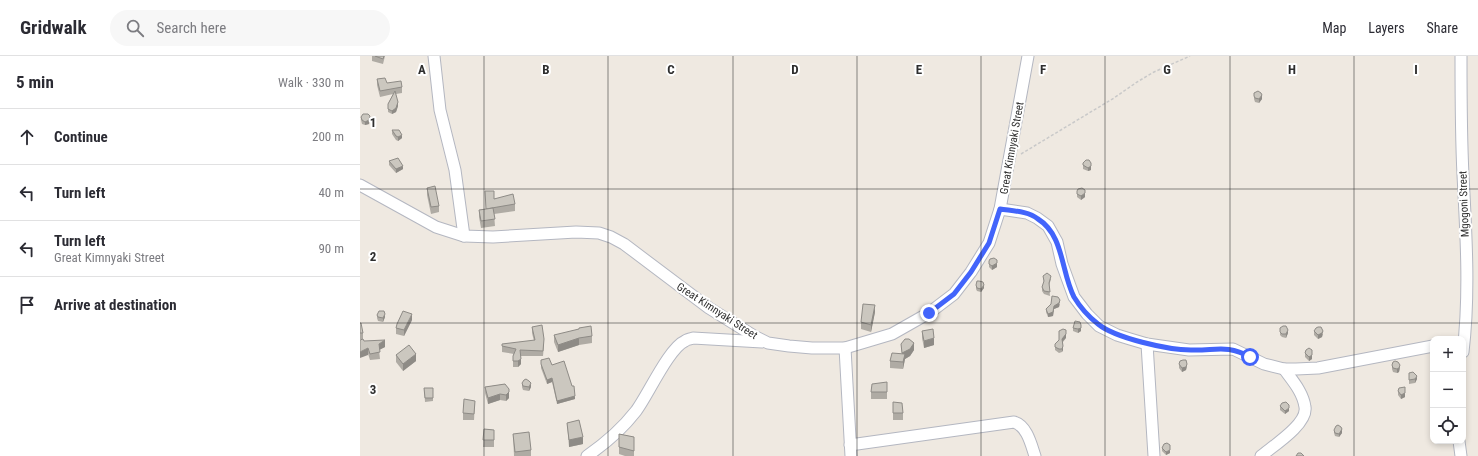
<!DOCTYPE html>
<meta charset="utf-8">
<style>
body{margin:0;font-family:"Roboto Condensed",sans-serif;background:#f7f7f7;color:#2b2b33}
.controls{position:absolute;right:12px;bottom:12px;display:grid;overflow:hidden;border-radius:8px;box-shadow:0 2px 6px #0003}
.controls button{width:36px;height:36px;display:grid;place-items:center;padding:0;border:0;border-bottom:1px solid #e1e1e2;background:#fff;color:#2b2b33;font:20px sans-serif}
.stop{position:absolute;width:12px;height:12px;margin:-9px;border:3px solid #4264fb;border-radius:50%;background:#fff}
.stop.end{background:#4264fb;border-color:#fff;box-shadow:0 1px 4px #0008}
.list{margin:0;padding:0;list-style:none}
h2{display:flex;justify-content:space-between;align-items:center;height:52px;margin:0;padding:0 16px;font-size:17px}
h2 small{font-size:13px;font-weight:400;color:#7c7c81}
.list li{display:grid;grid-template-columns:26px 1fr auto;gap:12px;align-items:center;box-sizing:border-box;height:56px;padding:0 16px;border-top:1px solid #e1e1e2}
.list b{display:block;font-size:15px;white-space:nowrap}
.list p{margin:0;font-size:13px;white-space:nowrap;color:#7c7c81}
.list em{font-size:13px;font-style:normal;color:#7c7c81}
.icon{flex:none;width:22px;height:22px;fill:none;stroke:currentColor;stroke-width:2;stroke-linecap:round;stroke-linejoin:round}
.map{position:relative;flex:none;width:1118px;height:400px;overflow:hidden}
header{display:flex;align-items:center;gap:24px;box-sizing:border-box;height:56px;padding:0 20px;background:#fff;border-bottom:1px solid #e1e1e2}
header strong{font-size:19px}
nav{display:flex;gap:22px;margin-inline-start:auto;font-size:14px}
.search{width:280px;height:36px;background:#f7f7f7;display:flex;align-items:center;gap:10px;box-sizing:border-box;padding:0 14px;border-radius:22px;color:#7c7c81;font-size:15px}
main{display:flex}
aside{flex:1;background:#fff}
.map>svg:first-child{display:block}
.lines{fill:none;stroke-linecap:round;stroke-linejoin:round}
.street-casing{stroke:#b4b7c1;stroke-width:13}
.path{stroke:#c9c9c9;stroke-width:1.5;stroke-dasharray:3 2;stroke-linecap:butt}
.street{stroke:#fff;stroke-width:11}
.wall{fill:#afaba4}
.shaded-wall{fill:#8e8b86}
.building{fill:#cbc7bf;stroke:#8e8b86}
.route{stroke:#4264fb;stroke-width:5}
.grid{fill:none;stroke:#2e2e2e;stroke-width:1;stroke-opacity:0.55}
.labels{text-anchor:middle;dominant-baseline:central;stroke-width:4;stroke-linejoin:round;paint-order:stroke}
.street-label{font-size:11px;fill:#2e2e2e;stroke:#fff}
.grid-label{font-size:13px;text-anchor:middle;font-weight:bold;fill:#2e2e2e;stroke:#fff;stroke-width:4;stroke-linejoin:round;paint-order:stroke}
</style>
<header>
<strong>Gridwalk</strong>
<div class="search"><svg class="icon" aria-label="search" viewBox="0 0 24 24"><circle cx="10" cy="10" r="6"/><path d="M15 15l6 6"/></svg>Search here</div>
<nav><a>Map</a><a>Layers</a><a>Share</a></nav>
</header>
<main>
<aside>
<h2>5 min<small>Walk · 330 m</small></h2>
<ul class="list">
<li><svg class="icon" aria-label="ahead" viewBox="0 0 24 24"><path d="M12 20V5M6 11l6-6 6 6"/></svg><div><b>Continue</b></div><em>200 m</em></li>
<li><svg class="icon" aria-label="left" viewBox="0 0 24 24"><path d="M17 20v-9H6M10 6l-5 5 5 5"/></svg><div><b>Turn left</b></div><em>40 m</em></li>
<li><svg class="icon" aria-label="left" viewBox="0 0 24 24"><path d="M17 20v-9H6M10 6l-5 5 5 5"/></svg><div><b>Turn left</b><p>Great Kimnyaki Street</p></div><em>90 m</em></li>
<li><svg class="icon" aria-label="arrive" viewBox="0 0 24 24"><path d="M6 21V4h12l-3 4 3 4H6"/></svg><div><b>Arrive at destination</b></div></li>
</ul>
</aside>
<div class="map">
<svg width="1118" height="400" viewBox="0 0 1118 400">
<rect width="100%" height="100%" fill="#efe9e1"/>
<g class="lines">
<!-- street casing -->
<g class="street-casing">
<g id="street">
<path d="M74,0L80,54L95,114L104,180"/>
<path d="M1101,0C1101,40 1101,79 1103,119C1106,178 1110,237 1103,296"/>
<path d="M0,129L76,171L104,180L133,181L216,176L239,177L251,181L264,188L349,252L394,280L408,287L429,290L452,292H485L532,278L569,257L594,238L611,216L629,187L640,153L668,0"/>
<path d="M640,153L667,157L677,162L688,170L697,186L702,208L714,241L727,258L739,270L757,279L770,283L787,288L829,294L873,293L904,308L924,313H936L958,312L1073,290"/>
<path d="M787,288L794,400"/>
<path d="M485,292L491,400"/>
<path d="M1099,385L1101,400"/>
<path d="M490,389L654,366C667,370 671,388 675,400"/>
<path d="M227,400C246,387 262,373 276,355C288,339 309,292 325,285C327,283 331,283 333,282L402,286"/>
<path d="M901,400C913,390 948,368 945,351C943,336 932,324 924,313"/>
</g>
</g>
<!-- path -->
<path class="path" d="M661,98L754,42L777,26L794,16L830,0"/>
<!-- street -->
<use href="#street" class="street"/>
</g>
<!-- wall -->
<g class="wall">
<path d="M12,0H25L23,8L12,5Z"/>
<path d="M17,23L27,27L42,31V37L36,38L38,50L36,56L32,58L28,56V48L33,38L20,41L17,29Z"/>
<path d="M894,40L902,43L899,47L895,46L894,43Z"/>
<path d="M1,61L10,64L9,68L5,69L2,68L1,64Z"/>
<path d="M32,74L42,82L38,85L36,84L32,78Z"/>
<path d="M29,105L43,113L36,117L29,109Z"/>
<path d="M723,107L731,110V114L728,115L723,113Z"/>
<path d="M67,132L79,150V156L71,158L67,139Z"/>
<path d="M125,135L134,143L155,148V155L134,158L135,170L121,172L119,161V154L126,153Z"/>
<path d="M717,135L725,141L721,144L717,141Z"/>
<path d="M629,205L637,211L632,214L629,211Z"/>
<path d="M683,220L691,223L689,230L690,240L684,238L682,235V231L684,227Z"/>
<path d="M616,229L624,232L621,236L617,235L616,233Z"/>
<path d="M700,248L699,251L694,253L693,260L688,261L686,256V253Z"/>
<path d="M515,256L511,276L501,273V266Z"/>
<path d="M17,259L25,261L23,266L18,265L17,262Z"/>
<path d="M52,264L44,280L36,278V272Z"/>
<path d="M0,267L3,277V283H0Z"/>
<path d="M172,271L184,289L183,300H161V308L158,311H153V300L154,298L142,296V288L174,285L172,277Z"/>
<path d="M713,272H721V275L718,277L713,275Z"/>
<path d="M920,272L928,277L926,282L922,281L920,279Z"/>
<path d="M562,275L574,289L564,292L562,282Z"/>
<path d="M954,275L963,278L962,281L958,283L954,279Z"/>
<path d="M194,279L232,280V287L219,289L198,296L194,286Z"/>
<path d="M706,282L703,286V294L702,296L699,297L695,294V288Z"/>
<path d="M4,285L25,291L19,294L20,303L10,304Z"/>
<path d="M541,288L554,294L550,300L545,303L543,313L530,312V305L542,298Z"/>
<path d="M945,297L952,303L949,305L945,301Z"/>
<path d="M36,299L56,305L43,315L36,306Z"/>
<path d="M181,304L192,309L215,343L197,348L192,326L187,328L181,312Z"/>
<path d="M819,308L827,311L826,314L822,316L819,312Z"/>
<path d="M1032,309L1040,312L1039,316L1037,317L1033,316L1032,313Z"/>
<path d="M1049,317L1057,323L1055,327L1049,328Z"/>
<path d="M162,327L171,331L169,335L163,334L162,331Z"/>
<path d="M145,328L149,342L146,345L140,344L128,348L125,337V331Z"/>
<path d="M1045,331V341L1041,343L1038,339V335Z"/>
<path d="M64,332H73V345L65,346Z"/>
<rect x="511" y="336" width="16" height="7"/>
<path d="M115,345L114,364H103V357Z"/>
<path d="M920,350L929,355L925,358L920,354Z"/>
<rect x="533" y="357" width="10" height="7"/>
<path d="M207,367L223,388L209,391Z"/>
<path d="M124,373L134,374V391H123Z"/>
<path d="M974,374L982,377L979,381L975,380L974,377Z"/>
<path d="M153,378L171,394V400H154Z"/>
<path d="M259,378L274,381V400H265L259,398Z"/>
<path d="M802,392L810,397L806,399L802,395Z"/>
</g>
<!-- shaded-wall -->
<g class="shaded-wall">
<path d="M902,39V43L899,47V43Z"/>
<path d="M38,46V50L36,56L32,58V55Z"/>
<path d="M10,60L9,68L5,69V66Z"/>
<path d="M42,79V82L38,85V81Z"/>
<path d="M731,107V114L728,115V112Z"/>
<path d="M43,110V113L36,117V113Z"/>
<path d="M725,137V141L721,144V140Z"/>
<path d="M637,207V211L632,214V210Z"/>
<path d="M624,229V232L621,236V233Z"/>
<path d="M700,244L699,251L694,253L693,260L688,261V258L694,250Z"/>
<path d="M515,249V256L511,276V269Z"/>
<path d="M25,258V261L23,266V262Z"/>
<path d="M52,258V264L44,280V274Z"/>
<path d="M721,269V275L718,277V273Z"/>
<path d="M706,274V282L702,286V283Z"/>
<path d="M928,274V277L926,282V278Z"/>
<path d="M963,275L962,281L958,283V279Z"/>
<path d="M219,282V289L198,296V289Z"/>
<path d="M574,282V289L564,292V285Z"/>
<path d="M25,284V291L19,294V288Z"/>
<path d="M554,287V294L550,300L545,303L543,313V306L542,297Z"/>
<path d="M703,290V294L702,296V293Z"/>
<path d="M8,292V299L0,302V296Z"/>
<path d="M56,298V305L43,315V308Z"/>
<path d="M952,299V303L949,305V301Z"/>
<path d="M161,303V308L158,311V305Z"/>
<path d="M827,308L826,314L822,316V312Z"/>
<path d="M1040,309L1039,316L1037,317V313Z"/>
<path d="M1057,320V323L1055,327V323Z"/>
<path d="M192,322V326L187,328V324Z"/>
<path d="M171,327V331L169,335V331Z"/>
<path d="M149,336V342L146,345V339Z"/>
<path d="M1045,337V341L1041,343V339Z"/>
<path d="M140,338V344L128,348V342Z"/>
<path d="M215,340V343L197,348V345Z"/>
<path d="M929,352V355L925,358V355Z"/>
<path d="M982,373V377L979,381V378Z"/>
<path d="M223,381V388L209,391V384Z"/>
<path d="M810,394V397L806,399V396Z"/>
</g>
<!-- building -->
<g class="building">
<path d="M15,0H24L23,3Z"/>
<path d="M25,22L27,27L41,25L42,31L20,35L17,23Z"/>
<path d="M35,35L38,46L36,52L32,55L28,53V48Z"/>
<path d="M898,35L901,37L902,39L899,43L895,42L894,40V37Z"/>
<path d="M3,58H8L10,60L9,64L5,66L2,64L1,61Z"/>
<path d="M32,74H39L42,79L38,81L36,80Z"/>
<path d="M38,102L43,110L36,113L29,105Z"/>
<path d="M726,104H729L731,107V110L728,112L723,109V107Z"/>
<path d="M75,130L79,150L71,151L67,132Z"/>
<path d="M722,132L725,134V137L721,140L717,138V135L718,133Z"/>
<path d="M125,135H134V143L153,138L155,148L126,153Z"/>
<path d="M133,152L135,163L121,165L119,154Z"/>
<path d="M634,202L637,204V207L632,210L629,208V205L630,203Z"/>
<path d="M687,217L691,220L689,227L690,236L684,235L682,231L684,225L683,220Z"/>
<path d="M617,225H619L623,226L624,229L621,233L617,232L616,229Z"/>
<path d="M692,240L698,241L700,244L699,247L694,250L693,256L688,258L686,253L691,248Z"/>
<path d="M503,248L515,249L511,269L501,266Z"/>
<path d="M19,255H24L25,258L23,262L18,261L17,259Z"/>
<path d="M43,255L52,258L44,274L36,272L37,268Z"/>
<path d="M715,265L720,266L721,269V272L718,273L713,272Z"/>
<path d="M0,267H1L3,277H0Z"/>
<path d="M182,269L184,283L183,295L160,294L161,303L158,305H153V300L156,293L142,290V288L175,284L172,271Z"/>
<path d="M231,270L232,280L219,282L198,289L194,279L219,273V272Z"/>
<path d="M923,270H926L928,274L926,278H922L920,276V272Z"/>
<path d="M958,271H961L963,275L962,277L958,279L954,275L956,272Z"/>
<path d="M573,273L574,282L564,285L562,275Z"/>
<path d="M703,273L706,274V278L702,283L703,290L702,293H699L695,291V288L699,284V275Z"/>
<path d="M3,283L4,285L25,284L19,288L20,296L10,298L8,292L0,296V284Z"/>
<path d="M545,283H549L554,287L550,293L542,297L541,288Z"/>
<path d="M49,289L56,298L43,308L36,299Z"/>
<path d="M949,292L952,294V299L949,301L945,297L946,294Z"/>
<path d="M532,297L545,298L543,306L530,305Z"/>
<path d="M189,302L192,309L204,305L212,330H214L215,340L197,345L192,322L187,324L181,308V304Z"/>
<path d="M823,304H826L827,308L826,311L822,312L819,308L820,305Z"/>
<path d="M1035,305L1038,306L1040,309L1039,312L1037,313L1033,312L1032,309L1033,306Z"/>
<path d="M1053,316L1057,320L1055,323L1049,324V317Z"/>
<path d="M166,323L169,325L171,327L169,331L163,330L162,327L164,324Z"/>
<path d="M527,326V336H511L512,328Z"/>
<path d="M145,328L149,333V336L146,339L140,338L128,342L125,331Z"/>
<path d="M1045,331V337L1041,339L1038,335L1039,332Z"/>
<path d="M64,332H73V342H65Z"/>
<path d="M104,343L115,345L114,358L103,357Z"/>
<path d="M533,346L542,347L543,357H533Z"/>
<path d="M926,346L929,349V352L925,355L920,350L922,347Z"/>
<path d="M219,364L223,381L209,384L207,367Z"/>
<path d="M978,369L981,371L982,373L979,378L975,377L974,374L976,370Z"/>
<path d="M124,373L134,374V384H123Z"/>
<path d="M169,376L171,394L155,396L153,378Z"/>
<path d="M259,378L274,381V395L259,391Z"/>
<path d="M807,387L810,389V394L806,396L802,392L804,388Z"/>
<path d="M938,397H941L944,400H936Z"/>
</g>
<g class="lines">
<!-- route -->
<path class="route" d="M569,257L594,238L611,216L629,187L640,153C653,155 668,155 678,163C704,179 701,216 714,241C720,251 729,261 738,268C755,282 808,294 831,294C855,295 867,288 890,301"/>
</g>
<!-- grid -->
<path class="grid" d="M124,0V400M248,0V400M373,0V400M497,0V400M621,0V400M745,0V400M870,0V400M994,0V400M0,133H1118M0,267H1118"/>
<g class="labels">
<!-- street labels -->
<g class="street-label">
<text transform="translate(652 92) rotate(-80)">Great Kimnyaki Street</text>
<text transform="translate(1104 148) rotate(-92)">Mgogoni Street</text>
<text transform="translate(357 255) rotate(33)">Great Kimnyaki Street</text>
</g>
</g>
<g class="grid-label">
<text x="62" y="18">A</text>
<text x="186" y="18">B</text>
<text x="311" y="18">C</text>
<text x="435" y="18">D</text>
<text x="559" y="18">E</text>
<text x="683" y="18">F</text>
<text x="807" y="18">G</text>
<text x="932" y="18">H</text>
<text x="1056" y="18">I</text>
<text x="13" y="71">1</text>
<text x="13" y="205">2</text>
<text x="13" y="338">3</text>
</g>
</svg>
<div class="controls">
<button>+</button>
<button>−</button>
<button><svg class="icon" aria-label="locate" viewBox="0 0 24 24"><circle cx="12" cy="12" r="6"/><path d="M12 2v4M12 18v4M2 12h4M18 12h4"/></svg></button>
</div>
<div class="stop" style="left:890px;top:301px"></div>
<div class="stop end" style="left:569px;top:257px"></div>
</div>
</main>
